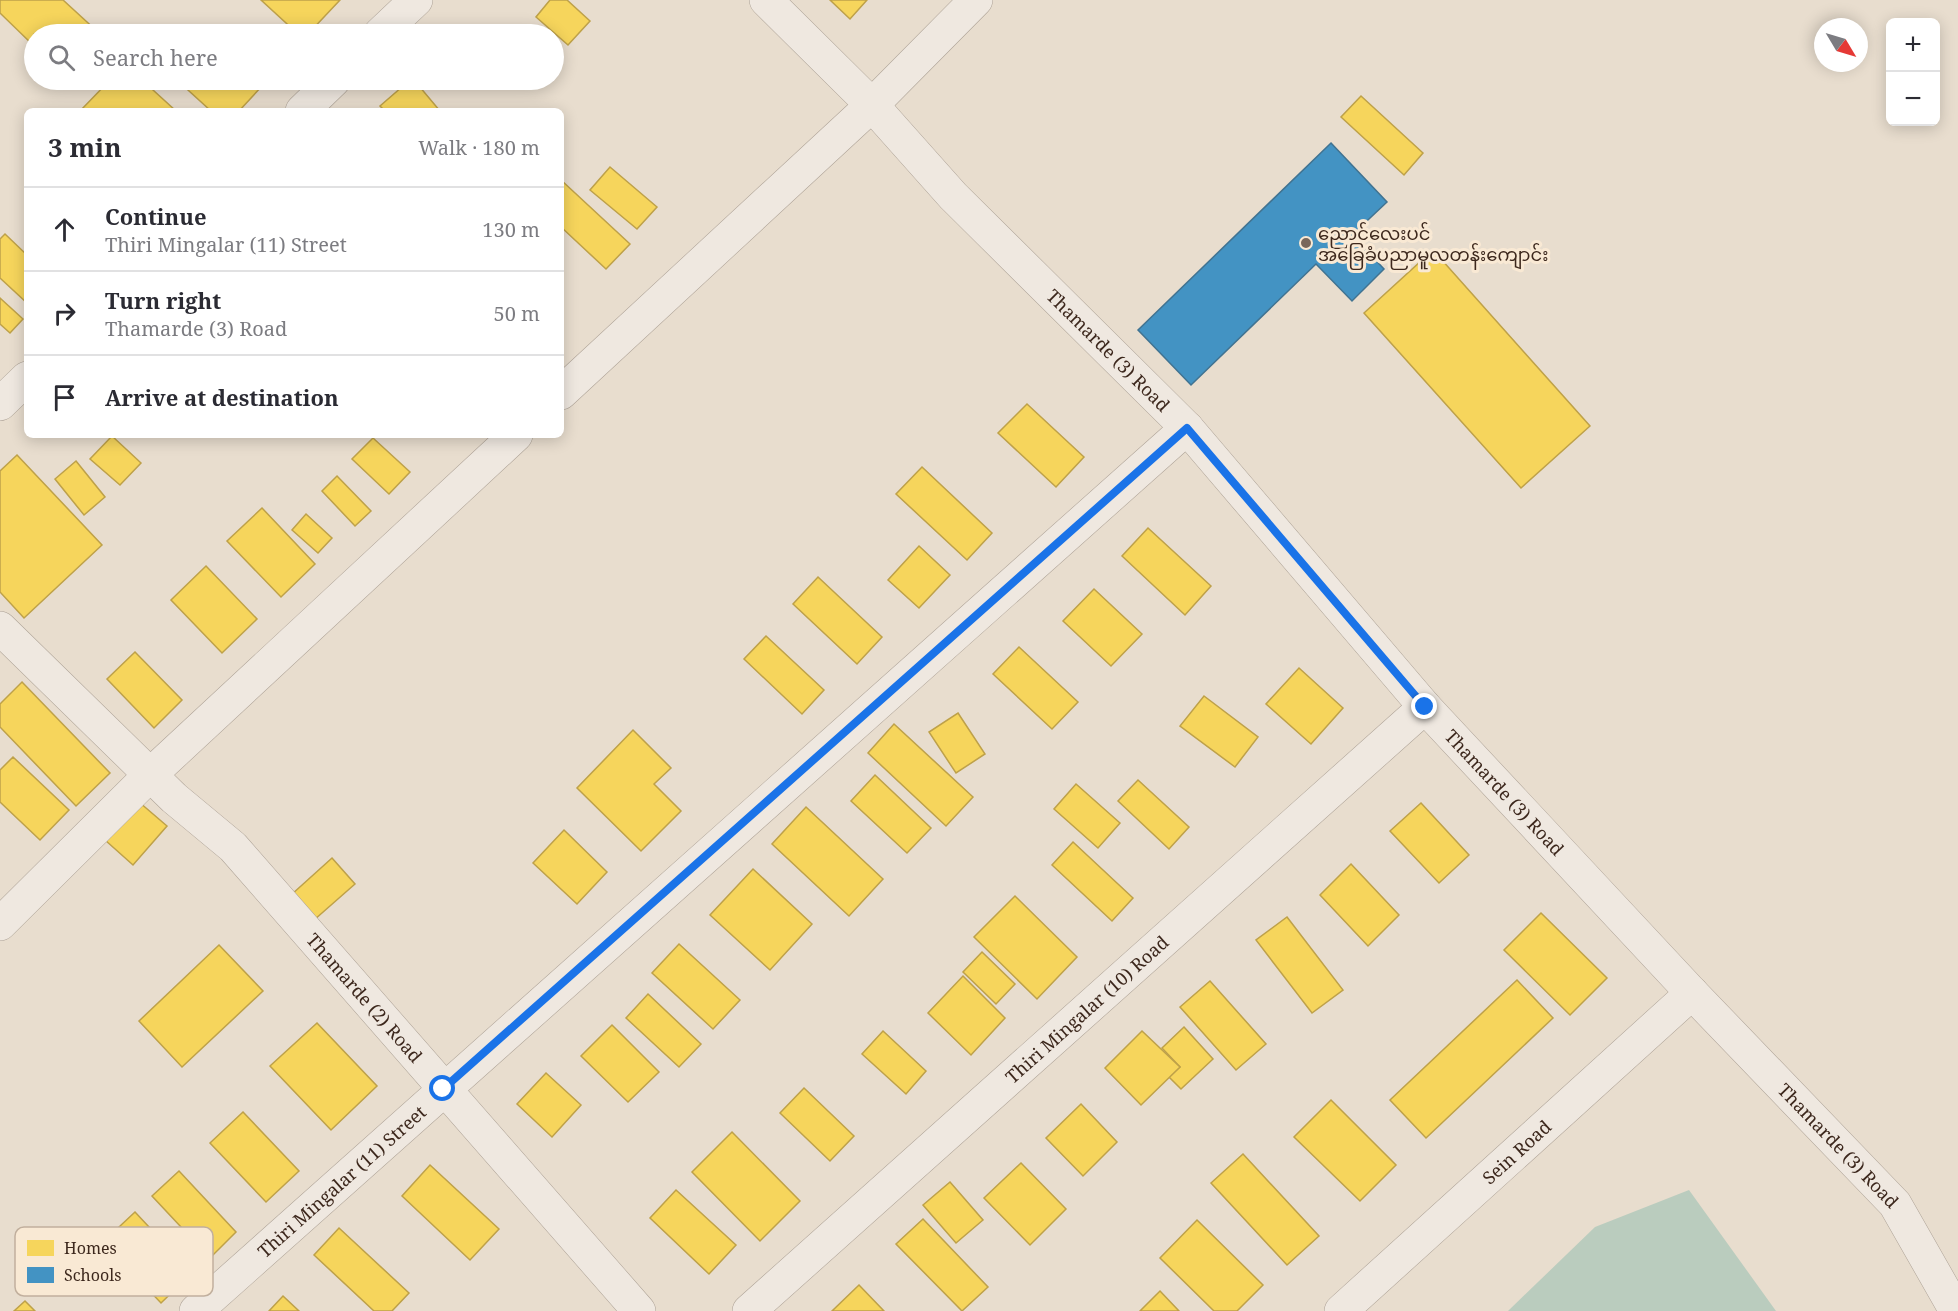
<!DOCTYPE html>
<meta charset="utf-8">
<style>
body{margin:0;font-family:"Noto Serif","Noto Sans Myanmar",serif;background:#f7f7f7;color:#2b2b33}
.controls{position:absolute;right:18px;top:18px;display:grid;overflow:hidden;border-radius:9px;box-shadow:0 3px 15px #0003}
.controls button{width:54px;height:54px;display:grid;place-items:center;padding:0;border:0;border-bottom:2px solid #e1e1e2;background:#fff;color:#2b2b33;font:30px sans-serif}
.compass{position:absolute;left:1814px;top:18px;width:54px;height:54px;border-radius:50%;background:#fff;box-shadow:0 3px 15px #0003;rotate:128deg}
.stop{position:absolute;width:18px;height:18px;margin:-14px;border:4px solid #1a73e8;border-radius:50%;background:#fff}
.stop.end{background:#1a73e8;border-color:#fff;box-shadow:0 2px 6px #0008}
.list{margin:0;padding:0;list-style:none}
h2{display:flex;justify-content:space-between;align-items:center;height:78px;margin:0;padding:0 24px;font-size:26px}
h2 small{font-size:20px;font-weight:400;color:#7c7c81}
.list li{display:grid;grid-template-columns:39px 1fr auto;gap:18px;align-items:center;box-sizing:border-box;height:84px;padding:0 24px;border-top:2px solid #e1e1e2}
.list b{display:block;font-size:22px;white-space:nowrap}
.list p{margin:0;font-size:20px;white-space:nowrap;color:#7c7c81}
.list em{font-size:20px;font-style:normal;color:#7c7c81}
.icon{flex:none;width:33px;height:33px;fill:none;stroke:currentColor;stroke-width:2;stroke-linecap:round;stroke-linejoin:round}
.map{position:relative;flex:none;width:1958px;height:1311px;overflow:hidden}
.search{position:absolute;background:#fff;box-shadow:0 3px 15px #0003;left:24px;top:24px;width:540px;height:66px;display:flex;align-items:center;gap:15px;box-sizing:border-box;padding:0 21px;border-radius:33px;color:#7c7c81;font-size:22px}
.panel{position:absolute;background:#fff;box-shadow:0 3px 15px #0003;left:24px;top:108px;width:540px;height:330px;border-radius:9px}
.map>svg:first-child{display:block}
.water{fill:#baccbe}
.homes{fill:#f6d55c;stroke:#bea149;stroke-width:1.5}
.schools{fill:#4393c3;stroke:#417391;stroke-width:1.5}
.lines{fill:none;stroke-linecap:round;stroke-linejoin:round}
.minor-casing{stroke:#ada296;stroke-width:34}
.minor{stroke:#efe8e0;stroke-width:33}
.route{stroke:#1a73e8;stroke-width:8}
.poi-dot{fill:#79675b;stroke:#f9e9d4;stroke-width:2}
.labels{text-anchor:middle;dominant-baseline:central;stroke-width:6;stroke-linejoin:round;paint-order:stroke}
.poi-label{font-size:18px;fill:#3d281d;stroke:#f9e9d4;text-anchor:start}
.street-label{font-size:18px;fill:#3d281d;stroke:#f9e9d4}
.key{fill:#f9e9d4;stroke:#c1af9d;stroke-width:1.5}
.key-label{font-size:16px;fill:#3d281d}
</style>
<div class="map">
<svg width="1958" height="1311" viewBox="0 0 1958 1311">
<rect width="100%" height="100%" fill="#e8ddce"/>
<!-- water -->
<path class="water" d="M1689,1190L1776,1311H1508L1595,1227Z"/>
<!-- homes -->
<g class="homes">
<path d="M0,0H63L99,33L34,34V46L0,13Z"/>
<path d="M261,0H340L308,34H298Z"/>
<path d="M550,0H567L590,21L568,45L536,17Z"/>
<path d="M830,0H867L850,19Z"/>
<path d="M110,80H142L176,111H80Z"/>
<path d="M177,80H254L262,86L239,111H211Z"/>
<path d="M410,80H414L440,111H385L380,106Z"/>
<path d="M1361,96L1423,153L1404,175L1341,117Z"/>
<path d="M610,167L657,207L637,229L590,190Z"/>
<path d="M561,180L630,244L606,269L561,227Z"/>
<path d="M5,234L27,255V303L0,278V239Z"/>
<path d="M1433,250L1590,426L1521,488L1364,313Z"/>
<path d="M0,298L23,319L10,333L0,324Z"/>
<path d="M1027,404L1084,457L1056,487L998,433Z"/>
<path d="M112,436L141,463L120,485L90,459Z"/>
<path d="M373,438L410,472L389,494L352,459Z"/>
<path d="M17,455L102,545L24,618L0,592V471Z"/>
<path d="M76,461L105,497L84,515L55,479Z"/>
<path d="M922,467L992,533L967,560L896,494Z"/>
<path d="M337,476L371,511L355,526L322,491Z"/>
<path d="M262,508L315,564L281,597L227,541Z"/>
<path d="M306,514L332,538L318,553L292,530Z"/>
<path d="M1148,528L1211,586L1185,615L1122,556Z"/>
<path d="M919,546L950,575L919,608L888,580Z"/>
<path d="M206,566L257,619L222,653L171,600Z"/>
<path d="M818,577L882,637L857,664L793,604Z"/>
<path d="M1094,589L1142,634L1111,666L1063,621Z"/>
<path d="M766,636L824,690L802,714L744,659Z"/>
<path d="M1019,647L1078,702L1052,729L993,674Z"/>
<path d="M135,652L182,700L154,728L107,679Z"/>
<path d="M1299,668L1343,708L1311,744L1266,704Z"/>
<path d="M22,682L110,773L76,806L0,727V704Z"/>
<path d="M1204,696L1258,737L1235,767L1180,726Z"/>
<path d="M958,713L985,754L956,773L929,732Z"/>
<path d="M894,724L973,797L946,826L868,753Z"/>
<path d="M633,730L671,768L654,784L681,811L641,851L577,788Z"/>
<path d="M13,757L69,810L40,840L0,802V770Z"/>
<path d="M875,775L931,828L907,853L851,801Z"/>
<path d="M1138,780L1189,827L1169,849L1118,801Z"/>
<path d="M1076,784L1120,823L1098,848L1054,809Z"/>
<path d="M139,802L167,826L133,865L105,840Z"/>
<path d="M1421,803L1469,855L1439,883L1390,831Z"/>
<path d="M806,807L883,879L849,916L772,844Z"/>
<path d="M564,830L607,872L577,904L533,863Z"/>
<path d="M1073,842L1133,898L1112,921L1052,865Z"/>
<path d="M332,858L355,884L314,920L291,895Z"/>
<path d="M1351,864L1399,915L1368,946L1320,895Z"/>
<path d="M753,869L812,924L770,970L710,915Z"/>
<path d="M1015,896L1077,957L1037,999L974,937Z"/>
<path d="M1541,913L1607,978L1570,1015L1504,950Z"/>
<path d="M1287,917L1343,990L1312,1013L1256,940Z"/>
<path d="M679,944L740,1000L713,1029L652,973Z"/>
<path d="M219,945L263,991L182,1067L139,1021Z"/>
<path d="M982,952L1015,984L996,1004L963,972Z"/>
<path d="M963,976L1005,1018L971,1055L928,1013Z"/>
<path d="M1517,980L1553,1018L1426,1138L1390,1100Z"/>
<path d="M1210,981L1266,1044L1236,1070L1180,1007Z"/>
<path d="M648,994L701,1044L679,1067L626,1018Z"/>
<path d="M317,1023L377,1086L331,1130L270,1066Z"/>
<path d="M612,1025L659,1072L628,1102L581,1056Z"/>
<path d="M1184,1027L1213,1059L1181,1089L1169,1077L1180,1067L1162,1048Z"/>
<path d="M883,1031L926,1071L906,1094L862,1054Z"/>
<path d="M1142,1031L1180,1067L1141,1105L1105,1068Z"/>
<path d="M546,1073L581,1105L552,1137L517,1104Z"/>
<path d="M804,1088L854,1136L830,1161L780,1113Z"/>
<path d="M1331,1100L1396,1165L1360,1201L1294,1137Z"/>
<path d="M1081,1104L1117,1142L1083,1176L1046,1138Z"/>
<path d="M243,1112L299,1171L266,1202L210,1143Z"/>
<path d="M732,1132L800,1201L760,1241L692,1172Z"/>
<path d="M1243,1154L1319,1236L1287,1265L1211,1183Z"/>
<path d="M1021,1163L1066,1209L1030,1245L984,1198Z"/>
<path d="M430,1165L499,1229L470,1260L402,1196Z"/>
<path d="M179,1171L236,1232L210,1258L152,1196Z"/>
<path d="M950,1182L983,1220L956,1243L923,1205Z"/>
<path d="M676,1190L736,1245L709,1274L650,1218Z"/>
<path d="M135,1212L192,1273L161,1303L103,1242Z"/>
<path d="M923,1219L988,1287L962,1311L896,1244Z"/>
<path d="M1197,1220L1263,1285L1237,1311H1214L1160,1258Z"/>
<path d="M339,1228L409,1293L392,1311H374L314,1255Z"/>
<path d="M859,1285L884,1311H832Z"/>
<path d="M1160,1291L1179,1311H1140Z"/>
<path d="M283,1296L299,1311H269Z"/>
<path d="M25,1301L35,1311H14Z"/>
</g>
<!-- schools -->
<path class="schools" d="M1331,143L1387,202L1352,235L1384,269L1352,301L1316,264L1191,385L1138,330Z"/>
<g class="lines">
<!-- minor casing -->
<g class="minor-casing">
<g id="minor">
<path id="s1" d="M766,0L872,105L953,196L1187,428L1425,707L1692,993L1895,1204L1956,1311"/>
<path d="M380,34L416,0"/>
<path d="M302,111L334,80"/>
<path d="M561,393L872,105L976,0"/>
<path d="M0,404L27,378"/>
<path id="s2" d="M0,628L174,798L233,847L639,1311"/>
<path d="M0,924L151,774L516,435"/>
<path id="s3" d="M196,1311L1187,428"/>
<path id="s4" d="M749,1311L1425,707"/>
<path id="s5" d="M1341,1311L1692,993"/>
</g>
</g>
<!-- minor -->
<use href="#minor" class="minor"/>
</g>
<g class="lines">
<!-- route -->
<path class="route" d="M443,1089L1187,428L1425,707"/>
</g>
<!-- markers -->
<circle class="poi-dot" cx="1306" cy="243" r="6"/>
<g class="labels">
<!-- poi labels -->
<g class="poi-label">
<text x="1318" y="233">ညောင်လေးပင်<tspan x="1318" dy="21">အခြေခံပညာမူလတန်းကျောင်း</tspan></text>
</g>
<!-- street labels -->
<g class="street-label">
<text stroke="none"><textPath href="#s1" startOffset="490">Thamarde (3) Road</textPath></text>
<text stroke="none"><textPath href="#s1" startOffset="1084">Thamarde (3) Road</textPath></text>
<text stroke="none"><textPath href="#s2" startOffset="520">Thamarde (2) Road</textPath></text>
<text stroke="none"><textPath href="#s4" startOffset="453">Thiri Mingalar (10) Road</textPath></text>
<text stroke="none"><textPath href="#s1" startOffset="1570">Thamarde (3) Road</textPath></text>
<text stroke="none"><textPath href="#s5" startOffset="237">Sein Road</textPath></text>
<text stroke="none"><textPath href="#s3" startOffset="195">Thiri Mingalar (11) Street</textPath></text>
</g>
</g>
<!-- legend -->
<rect x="15" y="1227" width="198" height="69" rx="9" class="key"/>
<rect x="27" y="1240" width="27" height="16" fill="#f6d55c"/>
<rect x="27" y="1267" width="27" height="16" fill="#4393c3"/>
<g class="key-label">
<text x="64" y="1254">Homes</text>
<text x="64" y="1281">Schools</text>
</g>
</svg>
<div class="controls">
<button>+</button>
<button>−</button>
</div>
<svg class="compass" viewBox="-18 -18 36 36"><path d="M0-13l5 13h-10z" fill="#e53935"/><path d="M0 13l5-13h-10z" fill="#7c7c81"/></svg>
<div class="stop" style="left:443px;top:1089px"></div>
<div class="stop end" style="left:1425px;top:707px"></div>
<div class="search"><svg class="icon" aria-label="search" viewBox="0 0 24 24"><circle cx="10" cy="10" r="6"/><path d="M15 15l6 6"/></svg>Search here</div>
<section class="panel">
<h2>3 min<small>Walk · 180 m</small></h2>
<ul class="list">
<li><svg class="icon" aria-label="ahead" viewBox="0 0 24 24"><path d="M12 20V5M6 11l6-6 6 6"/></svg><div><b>Continue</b><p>Thiri Mingalar (11) Street</p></div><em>130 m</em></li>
<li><svg class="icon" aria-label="right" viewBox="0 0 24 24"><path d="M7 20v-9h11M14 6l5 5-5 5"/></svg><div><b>Turn right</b><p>Thamarde (3) Road</p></div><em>50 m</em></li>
<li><svg class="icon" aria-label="arrive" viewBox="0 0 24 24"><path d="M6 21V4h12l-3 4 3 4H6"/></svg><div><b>Arrive at destination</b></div></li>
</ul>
</section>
</div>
